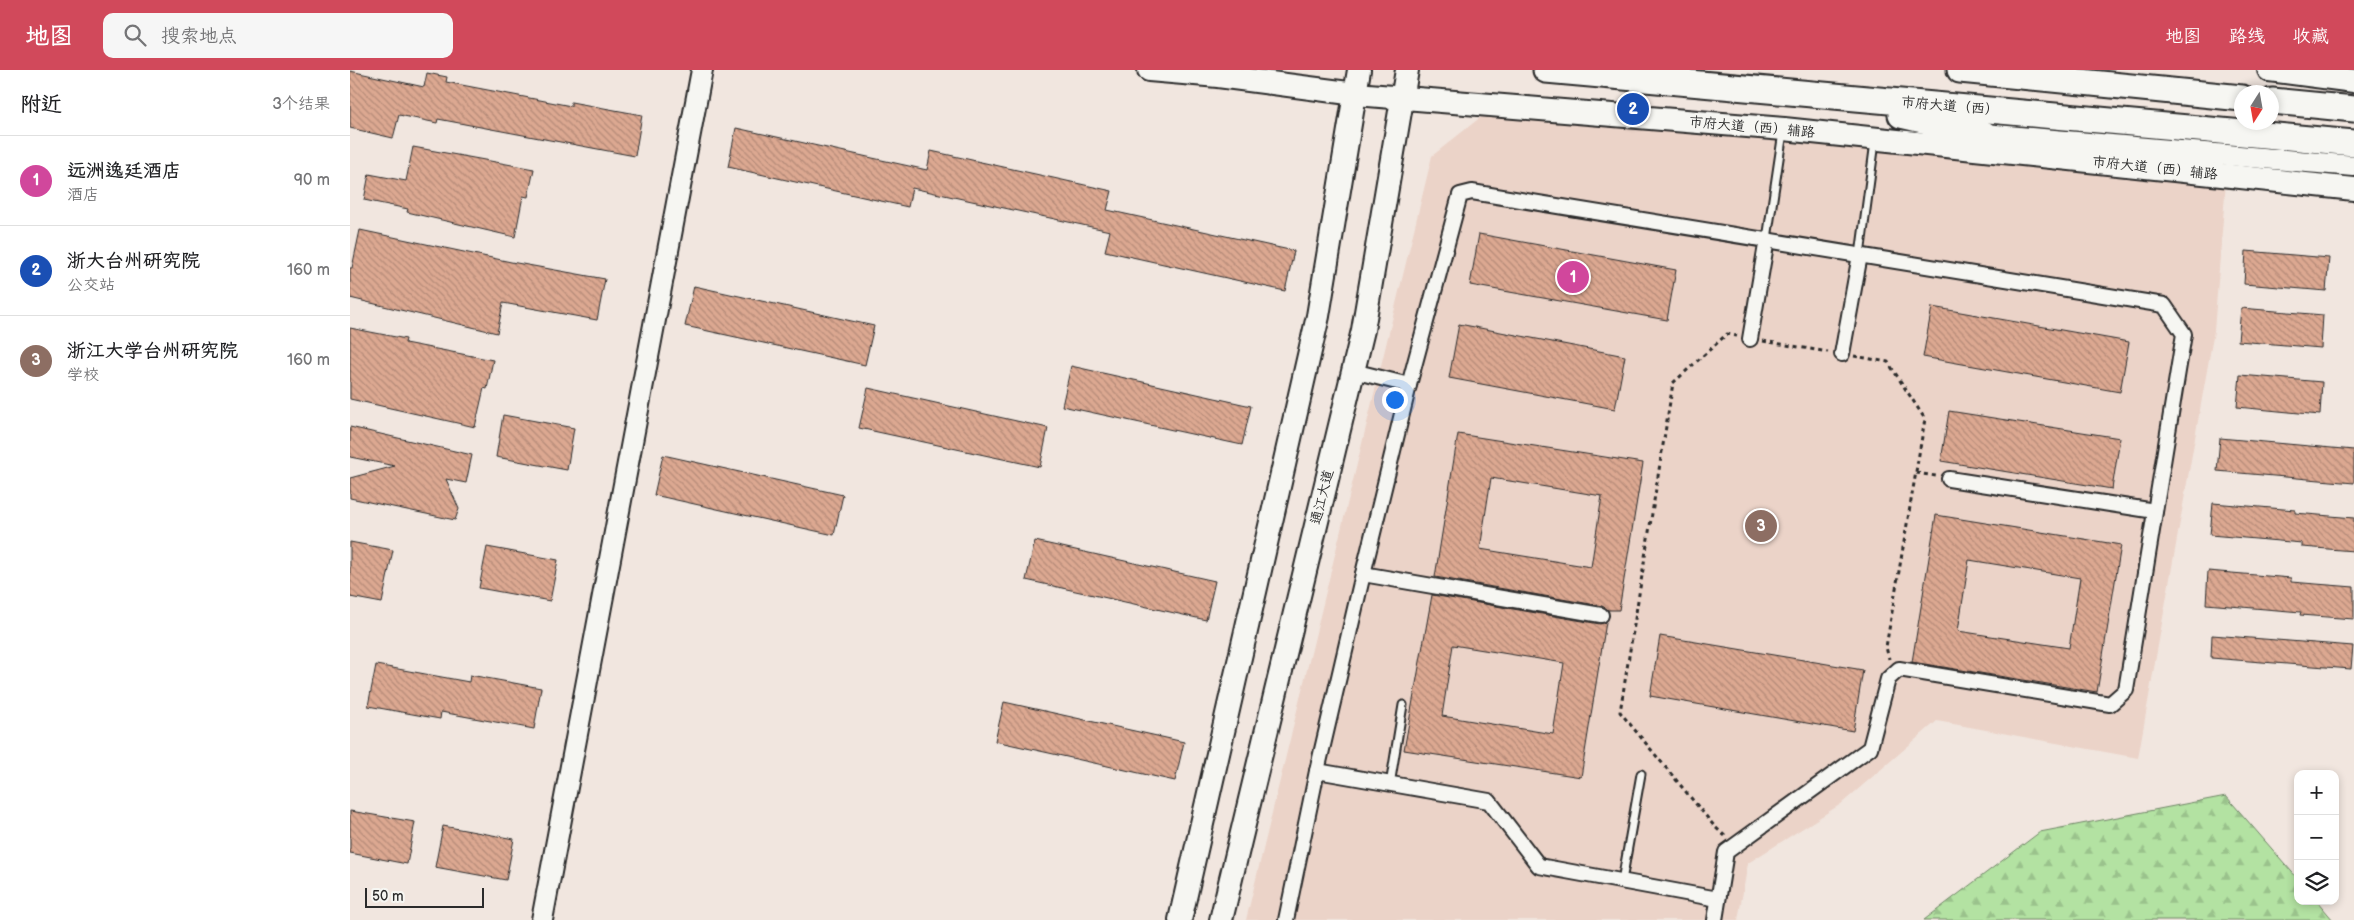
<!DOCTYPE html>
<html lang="zh">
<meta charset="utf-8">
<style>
body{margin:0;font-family:"Balsamiq Sans","LXGW WenKai TC",sans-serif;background:#f6f6f6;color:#202124}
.controls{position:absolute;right:15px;bottom:15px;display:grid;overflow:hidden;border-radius:10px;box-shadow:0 2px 8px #0003}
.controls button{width:45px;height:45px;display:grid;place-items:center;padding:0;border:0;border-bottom:1px solid #e0e0e0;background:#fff;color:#202124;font:25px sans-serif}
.compass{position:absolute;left:1884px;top:15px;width:45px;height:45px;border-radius:50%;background:#fff;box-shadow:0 2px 8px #0003;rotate:191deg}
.scale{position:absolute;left:15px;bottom:12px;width:119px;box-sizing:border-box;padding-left:5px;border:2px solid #2b2b2b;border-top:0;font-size:14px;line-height:18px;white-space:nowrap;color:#2b2b2b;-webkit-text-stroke:4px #f6f6f2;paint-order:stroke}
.you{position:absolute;left:1044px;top:329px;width:18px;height:18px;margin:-12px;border:4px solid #fff;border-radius:50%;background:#1a73e8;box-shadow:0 0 0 8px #1a73e833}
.badge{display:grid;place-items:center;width:32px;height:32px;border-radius:50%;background:#d1495b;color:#fff;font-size:16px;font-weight:700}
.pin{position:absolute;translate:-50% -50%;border:2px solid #fff;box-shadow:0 1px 5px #0006}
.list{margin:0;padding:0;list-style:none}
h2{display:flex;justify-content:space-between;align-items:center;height:65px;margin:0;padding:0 20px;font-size:21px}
h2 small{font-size:16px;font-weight:400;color:#757577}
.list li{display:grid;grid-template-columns:32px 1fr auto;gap:15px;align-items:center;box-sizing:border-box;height:90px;padding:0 20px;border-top:1px solid #e0e0e0}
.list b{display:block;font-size:19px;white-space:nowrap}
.list p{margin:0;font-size:16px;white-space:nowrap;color:#757577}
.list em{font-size:16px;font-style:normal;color:#757577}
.icon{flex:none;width:28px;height:28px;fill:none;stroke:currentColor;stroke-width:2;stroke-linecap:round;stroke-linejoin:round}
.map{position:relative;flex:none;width:2004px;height:850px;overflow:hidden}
header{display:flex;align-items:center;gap:30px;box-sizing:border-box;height:70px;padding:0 25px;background:#d1495b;color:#fff}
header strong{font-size:24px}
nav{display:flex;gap:28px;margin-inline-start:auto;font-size:18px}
.search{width:350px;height:45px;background:#f6f6f6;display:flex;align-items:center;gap:12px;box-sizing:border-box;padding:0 18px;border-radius:10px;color:#757577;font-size:19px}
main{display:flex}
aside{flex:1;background:#fff}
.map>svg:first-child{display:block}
.built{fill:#ebd3c8}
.forest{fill:url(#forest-firs);stroke:#6f8666}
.building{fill:url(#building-back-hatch);stroke:#2b2b2b;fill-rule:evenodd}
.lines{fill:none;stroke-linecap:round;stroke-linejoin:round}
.lane-casing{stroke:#2b2b2b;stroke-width:11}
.street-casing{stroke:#2b2b2b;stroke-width:18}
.secondary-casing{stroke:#2b2b2b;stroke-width:24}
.primary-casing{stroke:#2b2b2b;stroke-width:26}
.highway-casing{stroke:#2b2b2b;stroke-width:29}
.path{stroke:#2b2b2b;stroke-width:3;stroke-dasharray:4 4;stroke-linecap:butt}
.lane{stroke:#f6f6f2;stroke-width:7}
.street{stroke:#f6f6f2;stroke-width:14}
.secondary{stroke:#f6f6f2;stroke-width:20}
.primary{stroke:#f6f6f2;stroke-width:22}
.highway{stroke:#f6f6f2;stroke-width:25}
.labels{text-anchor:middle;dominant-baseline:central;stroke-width:4.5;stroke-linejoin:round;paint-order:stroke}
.street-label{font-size:14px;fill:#2b2b2b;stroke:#f6f6f2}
</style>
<header>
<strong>地图</strong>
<div class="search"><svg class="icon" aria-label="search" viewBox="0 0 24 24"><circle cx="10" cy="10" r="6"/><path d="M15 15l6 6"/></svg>搜索地点</div>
<nav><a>地图</a><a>路线</a><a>收藏</a></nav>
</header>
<main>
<aside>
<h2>附近<small>3个结果</small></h2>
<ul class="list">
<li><span class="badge" style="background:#d1479c">1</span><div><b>远洲逸廷酒店</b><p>酒店</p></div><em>90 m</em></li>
<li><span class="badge" style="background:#1a4fb4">2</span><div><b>浙大台州研究院</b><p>公交站</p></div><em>160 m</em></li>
<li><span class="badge" style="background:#8d6e63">3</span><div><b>浙江大学台州研究院</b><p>学校</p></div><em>160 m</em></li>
</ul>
</aside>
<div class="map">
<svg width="2004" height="850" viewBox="0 0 2004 850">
<defs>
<pattern id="forest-firs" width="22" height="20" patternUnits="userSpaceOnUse" patternTransform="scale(1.25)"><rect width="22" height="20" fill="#b3e2a2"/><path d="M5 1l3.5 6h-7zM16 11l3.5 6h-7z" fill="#9ac28c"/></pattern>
<pattern id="building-back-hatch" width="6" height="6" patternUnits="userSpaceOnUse" patternTransform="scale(1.25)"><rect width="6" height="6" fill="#dca891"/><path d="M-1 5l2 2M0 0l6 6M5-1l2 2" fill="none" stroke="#b38977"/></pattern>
</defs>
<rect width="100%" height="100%" fill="#f1e6df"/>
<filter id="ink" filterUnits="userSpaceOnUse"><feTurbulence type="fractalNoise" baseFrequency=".02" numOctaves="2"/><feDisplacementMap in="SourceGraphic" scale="10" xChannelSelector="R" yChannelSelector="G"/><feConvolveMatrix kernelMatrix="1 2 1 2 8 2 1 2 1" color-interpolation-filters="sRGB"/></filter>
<g filter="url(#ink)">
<!-- built -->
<path class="built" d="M1137,42L1876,112L1864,261L1788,688L1587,651L1491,734L1398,793L1388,850H896L1082,86Z"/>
<!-- forest -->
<path class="forest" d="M1876,726L1948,809V831H1967L1983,850H1574L1690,762Z"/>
<!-- building -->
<g class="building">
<path d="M0,1L74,17L77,3L97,7L96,12L221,36V32L292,45L285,86L88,49L87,53L49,45L43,68L0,58Z"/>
<path d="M386,58L577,100L581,81L762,121L757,140L944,181L935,221L755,181L760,161L562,118L558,137L378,97Z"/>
<path d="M63,77L184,99L178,127L173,126L165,167L57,142L58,139L14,130L19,104L56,111Z"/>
<path d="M10,160L161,192L255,209L247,250L153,233L147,263L0,228V198H2Z"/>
<path d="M1129,164L1326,200L1317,250L1120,215Z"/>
<path d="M1896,181L1979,188L1976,221L1894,214Z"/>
<path d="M344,216L524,256L515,295L335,256Z"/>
<path d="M1582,237L1779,272L1770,322L1573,287Z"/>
<path d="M1891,238L1973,245L1971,278L1888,271Z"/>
<path d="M1109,254L1275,286L1265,339L1099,308Z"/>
<path d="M0,258L56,269L55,273L143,290L137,319L134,318L125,357L0,329Z"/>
<path d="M721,296L901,336L892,375L712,336Z"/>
<path d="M1890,305L1972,312L1970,345L1887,337Z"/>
<path d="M518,318L698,358L690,397L509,358Z"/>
<path d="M1599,341L1770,368L1762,419L1591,391Z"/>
<path d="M153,345L224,358L217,400L146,387Z"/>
<path d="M0,357L122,385L116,413L96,409L109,439L105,450L0,428V408L45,396L0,387Z"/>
<path d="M1108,364L1293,393L1269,540H1258L1252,536L1085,507ZM1141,408L1252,426L1241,497L1130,479Z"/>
<path d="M1870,368L2004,380V413L1867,401Z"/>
<path d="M313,385L493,425L484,465L304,425Z"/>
<path d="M1863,433L1945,440V443L2004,448V481L1952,477V473L1860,465Z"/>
<path d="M1586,445L1771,475L1747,622L1562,592ZM1619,490L1730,508L1719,578L1608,561Z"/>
<path d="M685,471L865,511L856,550L676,510Z"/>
<path d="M0,472L43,480L32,533L0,527Z"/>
<path d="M137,477L208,490L200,531L129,518Z"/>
<path d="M1858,501L1941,508V512L2004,517V549L1950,545L1951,542L1856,534Z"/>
<path d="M1082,525L1250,554L1256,552L1231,707L1054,680ZM1103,575L1214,593L1203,664L1092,646Z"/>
<path d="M1862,565L2003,576L2001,599L1861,588Z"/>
<path d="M1310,566L1513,600L1503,661L1300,626Z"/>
<path d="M26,595L119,612L120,605L191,618L184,659L91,642L90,649L18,636Z"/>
<path d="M654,632L834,672L825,711L645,671Z"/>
<path d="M0,741L65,752L57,794L0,783Z"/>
<path d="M93,756L164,769L156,810L85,797Z"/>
</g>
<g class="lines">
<!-- lane casing -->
<g class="lane-casing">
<g id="lane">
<path d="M1417,169L1433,62"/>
<path d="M1510,185L1525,72"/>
<path d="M1040,715L1053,635"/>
<path d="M1272,811L1291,704"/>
</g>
</g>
<!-- street casing -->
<g class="street-casing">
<g id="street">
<path d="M1400,269L1417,169"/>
<path d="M1492,284L1510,185"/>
<path d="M1003,301L1059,315"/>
<path d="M1599,409L1805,441"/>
<path d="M1013,504L1059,315L1110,125L1122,122L1814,235L1834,264L1776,620L1760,634L1549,599L1538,609L1520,678L1376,782L1365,850"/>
<path d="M967,701L1139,731L1189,796L1368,829"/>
<path d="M936,850L967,701L1013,504L1251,545"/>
</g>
</g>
<!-- secondary casing -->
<g class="secondary-casing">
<g id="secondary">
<path d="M1634,64L2004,96"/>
<path d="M192,850L352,0"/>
</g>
</g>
<!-- primary casing -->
<g class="primary-casing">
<g id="primary">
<path d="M799,0L868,6L1006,24L1434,59L2004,119"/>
<path d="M1919,0L2004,11"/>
<path d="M830,850L968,246L1009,0"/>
<path d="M871,850L1013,260L1057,0"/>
</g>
</g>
<!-- highway casing -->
<g class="highway-casing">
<g id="highway">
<path d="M1196,0L2004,73"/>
<path d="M1610,0L1892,28"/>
<path d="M1922,31L2004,39"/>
<path d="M1551,45L1634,64"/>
</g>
</g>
<!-- path -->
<g class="path">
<path d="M1413,271L1478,282"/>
<path d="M1504,286L1538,292L1575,349L1536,577L1539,589"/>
<path d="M1566,403L1586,406"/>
<path d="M1375,766L1365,757L1270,642L1323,313L1377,264L1387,266"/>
</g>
<!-- lane -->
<use href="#lane" class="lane"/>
<!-- street -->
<use href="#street" class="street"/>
<!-- secondary -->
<use href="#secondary" class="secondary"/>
<!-- primary -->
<use href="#primary" class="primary"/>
<!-- highway -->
<use href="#highway" class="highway"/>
</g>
</g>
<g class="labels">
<!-- street labels -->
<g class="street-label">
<text transform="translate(1600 36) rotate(5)">市府大道（西）</text>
<text transform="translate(1402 57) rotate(5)">市府大道（西）辅路</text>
<text transform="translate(1805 98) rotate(6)">市府大道（西）辅路</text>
<text transform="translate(972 427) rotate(-76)">通江大道</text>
</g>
</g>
</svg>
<div class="controls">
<button>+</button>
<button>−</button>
<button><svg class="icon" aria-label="layers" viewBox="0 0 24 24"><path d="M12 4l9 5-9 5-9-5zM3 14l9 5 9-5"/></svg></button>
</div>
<svg class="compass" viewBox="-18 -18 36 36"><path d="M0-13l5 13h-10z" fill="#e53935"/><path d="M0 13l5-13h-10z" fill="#757577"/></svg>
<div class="scale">50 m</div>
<div class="you"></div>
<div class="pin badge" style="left:1223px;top:207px;background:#d1479c">1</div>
<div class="pin badge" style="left:1283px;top:39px;background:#1a4fb4">2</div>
<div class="pin badge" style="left:1411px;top:456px;background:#8d6e63">3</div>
</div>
</main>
